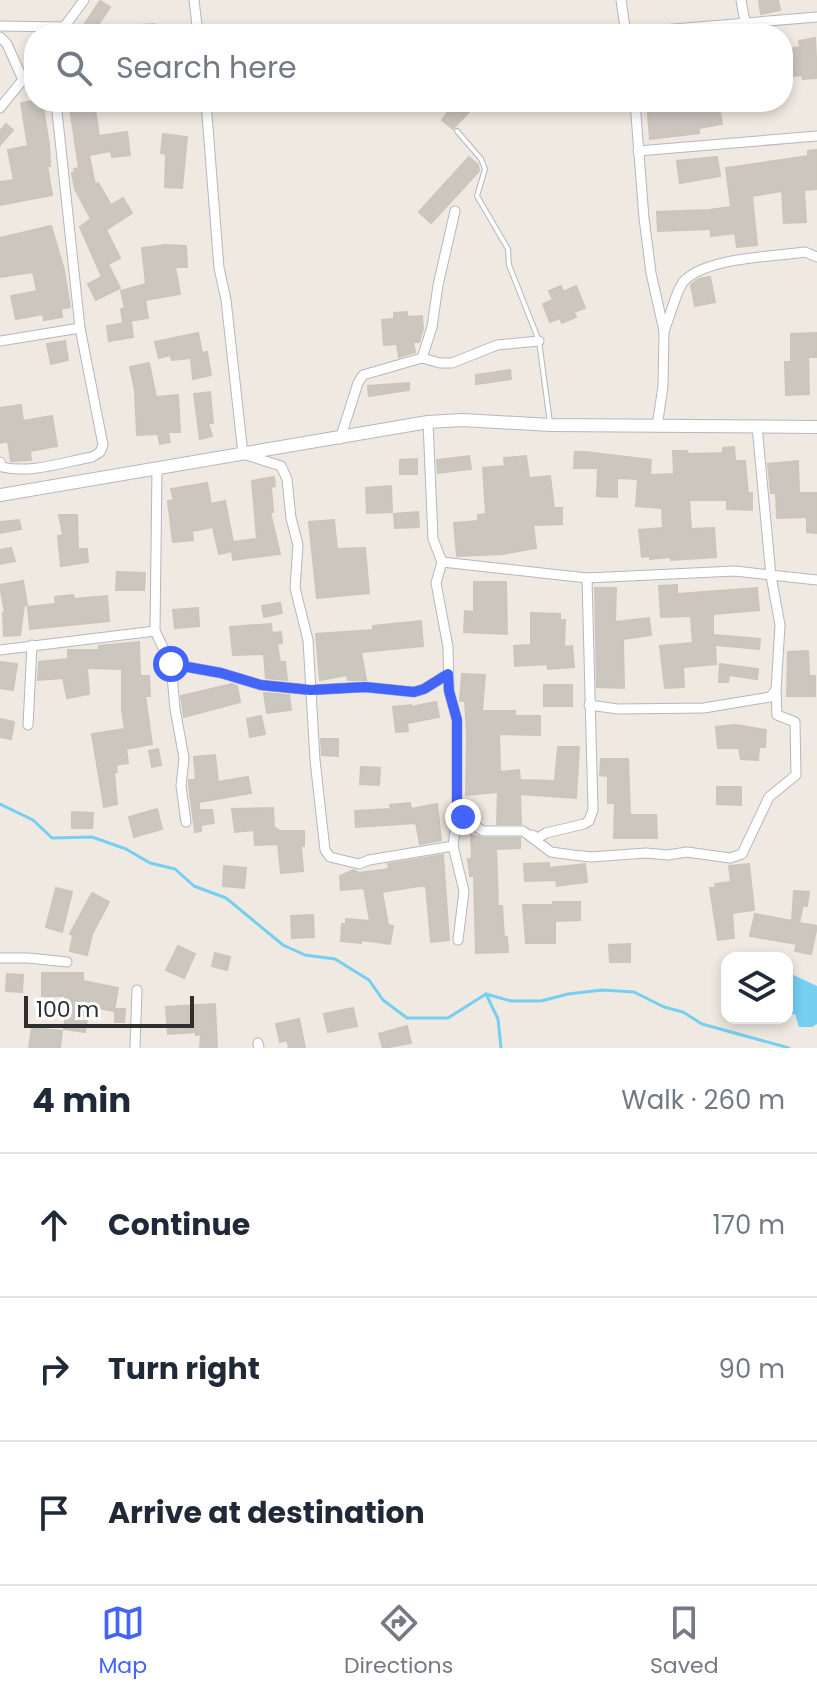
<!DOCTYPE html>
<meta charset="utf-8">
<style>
body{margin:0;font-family:Poppins,sans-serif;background:#f2f2f3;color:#1f2937}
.controls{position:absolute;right:24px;bottom:24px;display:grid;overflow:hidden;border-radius:16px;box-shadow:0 4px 12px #0003}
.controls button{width:72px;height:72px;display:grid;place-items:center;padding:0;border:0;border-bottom:2px solid #e0e1e3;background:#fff;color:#1f2937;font:40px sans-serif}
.scale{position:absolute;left:24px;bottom:20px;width:170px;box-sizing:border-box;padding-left:8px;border:4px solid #2e2e2e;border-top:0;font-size:22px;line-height:28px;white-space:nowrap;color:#2e2e2e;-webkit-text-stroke:6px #fff;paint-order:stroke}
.stop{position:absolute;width:24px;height:24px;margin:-18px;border:6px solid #4264fb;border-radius:50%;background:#fff}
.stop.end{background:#4264fb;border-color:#fff;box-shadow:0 2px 8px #0008}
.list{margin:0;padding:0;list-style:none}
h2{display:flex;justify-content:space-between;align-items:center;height:104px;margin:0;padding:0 32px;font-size:34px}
h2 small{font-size:26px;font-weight:400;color:#747a83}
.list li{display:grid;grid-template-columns:52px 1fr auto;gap:24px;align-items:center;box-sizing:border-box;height:144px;padding:0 32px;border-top:2px solid #e0e1e3}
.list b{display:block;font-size:30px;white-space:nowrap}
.list em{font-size:26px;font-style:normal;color:#747a83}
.icon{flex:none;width:44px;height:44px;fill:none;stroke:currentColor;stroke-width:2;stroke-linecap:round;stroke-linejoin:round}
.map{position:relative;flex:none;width:817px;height:1048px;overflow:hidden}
.search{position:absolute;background:#fff;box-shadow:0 4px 12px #0003;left:24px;right:24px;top:24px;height:88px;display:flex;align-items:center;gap:20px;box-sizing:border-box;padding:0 28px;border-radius:32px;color:#747a83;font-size:30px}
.sheet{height:536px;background:#fff}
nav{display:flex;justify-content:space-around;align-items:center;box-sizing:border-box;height:112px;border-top:2px solid #e0e1e3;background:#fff;font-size:22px;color:#747a83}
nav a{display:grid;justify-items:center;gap:4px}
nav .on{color:#4264fb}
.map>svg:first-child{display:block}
.water{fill:#75cff0}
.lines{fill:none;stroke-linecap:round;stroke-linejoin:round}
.stream{stroke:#75cff0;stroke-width:3}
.building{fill:#cbc7bf;stroke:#cbc5ba;stroke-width:2}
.service-casing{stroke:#b4b7c1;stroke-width:6}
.minor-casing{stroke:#b4b7c1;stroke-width:11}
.secondary-casing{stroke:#b4b7c1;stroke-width:14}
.service{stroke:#fff;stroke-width:4}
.minor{stroke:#fff;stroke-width:9}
.secondary{stroke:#fff;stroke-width:12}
.route{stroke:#4264fb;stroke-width:10}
</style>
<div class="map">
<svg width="817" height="1048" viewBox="0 0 817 1048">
<rect width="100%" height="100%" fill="#efe9e1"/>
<!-- water -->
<path class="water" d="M787,972L817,986V1024L812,1027H799L795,1014L787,1015Z"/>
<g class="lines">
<!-- stream -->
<g class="stream">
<path d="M0,804L33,820L52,838L92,837L126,849L150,863L175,869L194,886L226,898L283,945L305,955L335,959L369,980L383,1000L407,1018H448L486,994L511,1001H541L568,994L602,990L634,992L664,1007L683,1012L702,1024L789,1048"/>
<path d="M486,994L498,1019L501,1048"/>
</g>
</g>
<!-- building -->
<g class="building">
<path d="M759,0H778L780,10L761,14Z"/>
<path d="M100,1L110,7L92,34H78Z"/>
<path d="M154,24L155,34H111V27Z"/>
<path d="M815,38L817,78L803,79L802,75L783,77V50L800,47L799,41Z"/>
<path d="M34,101L42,102L49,144L50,166H47L52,195L0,205V182L14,180L8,150L28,146L21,103Z"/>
<path d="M69,102H94L99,136L127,132L130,155L112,157L111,151L89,155L95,185L98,183L111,205L123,198L132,213L106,230L120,258L108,264L120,288L96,300L88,284L102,277L80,227L91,219L75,189L72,173H75L74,169L79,168Z"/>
<path d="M455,102H478L453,129L442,120Z"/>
<path d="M647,102H695V106L718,102L722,124L699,128V133L650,139Z"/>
<path d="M6,124L13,130L0,145V131Z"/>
<path d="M163,134L187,137L182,188L165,187L166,154L161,153Z"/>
<path d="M817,150V189L804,190L806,222L784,223L782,191L752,196L757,245L737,247L735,233L711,236V229L658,231L657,212L709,210L731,207L726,168L808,156V151Z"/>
<path d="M469,157L478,165L479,171L431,223L419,212Z"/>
<path d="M717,157L720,176L680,183L677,161Z"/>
<path d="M51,226L64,270L70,307L61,309L62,317L44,320L43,314L16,319L11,296L37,291L33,272L0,277V238Z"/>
<path d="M165,245L186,246L187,267H175L180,294L145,300L148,318L123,322L121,309L125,308L121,291L146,284L142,248Z"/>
<path d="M710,277L715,302L695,306L691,285L699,279Z"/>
<path d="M561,286L563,292L576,286L585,308L574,312L576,317L562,323L560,318L550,322L543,304L553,300L549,291Z"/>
<path d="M407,312V317L422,316L423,329L419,342H413L415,352L399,357L397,344L384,345L382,320L394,319V313Z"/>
<path d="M131,322L133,337L109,341L107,326Z"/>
<path d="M198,333L202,353L207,352L211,375L193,379L191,358L172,360L170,355L159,358L155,342Z"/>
<path d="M817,333V357H808L809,394L786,395L785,362H791V334Z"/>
<path d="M65,341L68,360L51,364L47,344Z"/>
<path d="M149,363L156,397L178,395L180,432H168L170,442L160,444L158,434L137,435L135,390L130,367Z"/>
<path d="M510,370L511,379L476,384V375Z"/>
<path d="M409,383V390L369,396L368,386Z"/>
<path d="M210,392L213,423H208L212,436L200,439L194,394Z"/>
<path d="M21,405L23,421L52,416L57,446L30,451L31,460L13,461H11L8,441L0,443V408Z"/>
<path d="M734,447L735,461H745L748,493H752V510L727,509V500H689L691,529L714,528L716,557L671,560V557L650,559V556L642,557L639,530L663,528L662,508L636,506L638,479L617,478V497L597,496L598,468H574L575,452H585L651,460L650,475L674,474L673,451H687L688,454L723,453V448Z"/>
<path d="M469,456L471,469L438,473L437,460Z"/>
<path d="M526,456L529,478L550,476L554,508H562V524L533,525L536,548L503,554L457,556L454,523L478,521V515L486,514L483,468L505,466L504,458Z"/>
<path d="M417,459V474H400V460Z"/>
<path d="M798,461L799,493H817V533L807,532V517L777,518L776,493H771L768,464Z"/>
<path d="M274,477L275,486L271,487L273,512H270L280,554L233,560L232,551L219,554L213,527L192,531L193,540L173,542L168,501L174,500L171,489L207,483L211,504L225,501L233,542L257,539L252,481Z"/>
<path d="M391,486L392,512L367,513L366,488Z"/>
<path d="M418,512L419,527L395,528L394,514Z"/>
<path d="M59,515H77L78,549H87L88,562L61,566L58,536L63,535Z"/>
<path d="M19,520L21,529L0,533V522Z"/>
<path d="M334,520L337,549L365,548L369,593L317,598L309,522Z"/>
<path d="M11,548L15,561L0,564V550Z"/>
<path d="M117,572L145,573L144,590H116Z"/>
<path d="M23,581L27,605H24L20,635L4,636L3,613H5L0,585Z"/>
<path d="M474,582H506L507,634L464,632L465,611L474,612Z"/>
<path d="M677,585V594L757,588L759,610L713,614V635L760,639L759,649L715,645L716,664L683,667L684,687L665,688L660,646L693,643L691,616L661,617L659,586Z"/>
<path d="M595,588H616L615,622L649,618L651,635L623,639L624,688L597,687Z"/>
<path d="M73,595L74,599L107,596L109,621L30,629L28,607L56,604L55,597Z"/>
<path d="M280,603L282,613L264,617L262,606Z"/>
<path d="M198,608L199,626L175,628L173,610Z"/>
<path d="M531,613L560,614V620H565L564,647L572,646L574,667L548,669L547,664L515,666L514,646L531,645Z"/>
<path d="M421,621L423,646L361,652L366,680H348L347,675L320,680L316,634L373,630V626Z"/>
<path d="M271,624L272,633L281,632L282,643L277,644L280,662H285L287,680L266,678L264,654L233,655L230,627Z"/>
<path d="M139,642L140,676H149L150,696H145L152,744L126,749L128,763L116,765L117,772L114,773L117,804L104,807L92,734L125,729L122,710V669L87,668L89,694L67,698L63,678L38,680L39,662L68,659V650H99V646Z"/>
<path d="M808,651L809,676H815V696H787L788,652Z"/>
<path d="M0,662L17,664L13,690L0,688Z"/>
<path d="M720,664L758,669L757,679L729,675L728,682H719Z"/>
<path d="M462,674L485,675L482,711H515V716H540V735L499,734L500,772L519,770L520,780L555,781L558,747H579L576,798L520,794L521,824H497L498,792L466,795L467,734L465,701H460Z"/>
<path d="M232,684L237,686L240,702L184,717L181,696Z"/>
<rect x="544" y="685" width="28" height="21"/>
<path d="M264,693L289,695L291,710L267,713Z"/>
<path d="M436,702L439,717L407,723L408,731L396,732L393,707L411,705V707Z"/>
<path d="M261,716L265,734L250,737L247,719Z"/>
<path d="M0,719L14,722L11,739L0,737Z"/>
<path d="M736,725L766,730L765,747H759L758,760L741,759L739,748H718L716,727Z"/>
<path d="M321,739H338V756L322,755Z"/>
<path d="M158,749L161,765L152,767L149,751Z"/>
<path d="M215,755L218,782L248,777L251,793L199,802V810H212L214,823L201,825V831L195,832L189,786V780H196L194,757Z"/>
<path d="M601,759H628L630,815H656L657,838H614L615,803H608V776L600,775Z"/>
<path d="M361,767L380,768L379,785L360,784Z"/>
<path d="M717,787H741V805L717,804Z"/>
<path d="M410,803L411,809L437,804L441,840L420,844L416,823L356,827L355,811L391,809L390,805Z"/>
<path d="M273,808L274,827L280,831H304V846H301L303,871L281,873L278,844L255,845L254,830L235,832L232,809Z"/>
<path d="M157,809L162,829L134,837L129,817Z"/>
<path d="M72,812L93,813L92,828H72Z"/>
<path d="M471,835L483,838H520V848L496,849L498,906H502L504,937H507L508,952L476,953L474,876H470L468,859H472Z"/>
<path d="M443,855L449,940L431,942L426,886H419L382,892L388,925L393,926L390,944L361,940V943L341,941L342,924H346V919L370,921L364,888L341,890L340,876L353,870L359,873L389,869L388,864Z"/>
<path d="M549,863V868L585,864L587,882L557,886L556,880L525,881L524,864Z"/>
<path d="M749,864L754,910L732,913L734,938L718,940L710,888H716L715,884L731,882L729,866Z"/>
<path d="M224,866L246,868L244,888L223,886Z"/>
<path d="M56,888L72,892L62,932L46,927Z"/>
<path d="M794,891L809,892L807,906L803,905L799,923L817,926L811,954L795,951L797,944L750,936L755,914L792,921Z"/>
<path d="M92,893L109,902L92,934L87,955L70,951L73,935L70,934Z"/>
<path d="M553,902H580V920L555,921V943H526L523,905H553Z"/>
<path d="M313,915L314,937L292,938L291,916Z"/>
<path d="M630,944V962H610L609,945Z"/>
<path d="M178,946L195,954L184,978L166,970Z"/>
<path d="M215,953L230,957L227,970L212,966Z"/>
<path d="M42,973H83V981L118,988L114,1011L89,1006L85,1032L64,1029L68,1000H65V996H42Z"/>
<path d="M7,974L23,975L22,992L6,991Z"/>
<path d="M215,1004L217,1048H200L201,1034L196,1035V1032L168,1034L166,1007Z"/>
<path d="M353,1008L357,1026L328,1032L324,1014Z"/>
<path d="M115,1009H125L124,1022H115Z"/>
<path d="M299,1019L305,1048H289L287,1040L280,1042L276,1024Z"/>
<path d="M407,1026L411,1043L383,1048L379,1034Z"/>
<path d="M32,1028L62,1031L60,1048H29Z"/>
</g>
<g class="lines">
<!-- service casing -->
<g class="service-casing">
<path id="service" d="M457,131L481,159L485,169L477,196L508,249L509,265L539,341L550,423"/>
</g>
<!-- minor casing -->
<g class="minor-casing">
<g id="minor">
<path d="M194,0L198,34"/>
<path d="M621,0L626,34"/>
<path d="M741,0L745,22"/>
<path d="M0,26L64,27"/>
<path d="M626,33L817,17"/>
<path d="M59,34L84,0"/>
<path d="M0,37L7,44L23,80"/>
<path d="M206,102L219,268L226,300L243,454L281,466L287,479L291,518L298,545L295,588L308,640L315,760L325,850L330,857L359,864L369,860L453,846L457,815"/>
<path d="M635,102L644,218L651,273L664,331L663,386L657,427"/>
<path d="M0,108L34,66"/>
<path d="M638,151L817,136"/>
<path d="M664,331C669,320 677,287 685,280C709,257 773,257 805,252L817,257"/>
<path d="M0,341L80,328"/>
<path d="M422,358L432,327L438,285L455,211"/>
<path d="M428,422L433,539L442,562L436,583L448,647L449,691L457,720V815L483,831H523L551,852L573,855L591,857L646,853L668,855L687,852L730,858L742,854L769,797L796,775L795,722L777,715L776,690L780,625L771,576L757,426"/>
<path d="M340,439L358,383L363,375L422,358L440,363H452L497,345L539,341"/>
<path d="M0,462L2,467C30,474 64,462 92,457L100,452L103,445L80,328L56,102"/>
<path d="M157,469L155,631L171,664L175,709L184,758L181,786L186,822"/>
<path d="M442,562L587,578L735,571L817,580"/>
<path d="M0,650L155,631"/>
<path d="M171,664L221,673L261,685L311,690L365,687L414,692L424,689L448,674"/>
<path d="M589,705L618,709L704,708L770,697L776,690"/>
<path d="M28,725L32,645"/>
<path d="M532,835L538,838L546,833L584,824L589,821L593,810L587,578"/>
<path d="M453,846L464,891L458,940"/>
<path d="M0,958H28L67,962"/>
<path d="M258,1043L259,1048"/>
<path d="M135,1048L137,990"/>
</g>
</g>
<!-- secondary casing -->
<g class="secondary-casing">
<path id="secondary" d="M0,495L428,422L462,420L551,425L817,427"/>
</g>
<!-- service -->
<use href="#service" class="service"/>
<!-- minor -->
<use href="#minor" class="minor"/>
<!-- secondary -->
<use href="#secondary" class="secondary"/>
</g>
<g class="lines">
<!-- route -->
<path class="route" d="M171,664L221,673L261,685L311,690L365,687L414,692L424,689L448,674L449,691L457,720V815L463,817"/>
</g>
</svg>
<div class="controls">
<button><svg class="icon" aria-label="layers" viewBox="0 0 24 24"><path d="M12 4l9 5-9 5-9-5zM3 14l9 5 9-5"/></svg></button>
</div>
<div class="scale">100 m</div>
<div class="stop" style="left:171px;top:664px"></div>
<div class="stop end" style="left:463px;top:817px"></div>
<div class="search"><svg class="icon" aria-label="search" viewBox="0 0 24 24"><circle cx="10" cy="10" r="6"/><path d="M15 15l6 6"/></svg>Search here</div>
</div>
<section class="sheet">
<h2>4 min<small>Walk · 260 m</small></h2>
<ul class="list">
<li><svg class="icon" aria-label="ahead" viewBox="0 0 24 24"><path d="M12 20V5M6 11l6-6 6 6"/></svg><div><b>Continue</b></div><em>170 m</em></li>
<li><svg class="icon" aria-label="right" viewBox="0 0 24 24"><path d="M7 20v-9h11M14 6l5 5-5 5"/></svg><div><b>Turn right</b></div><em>90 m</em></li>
<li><svg class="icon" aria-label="arrive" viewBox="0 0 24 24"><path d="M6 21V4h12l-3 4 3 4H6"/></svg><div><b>Arrive at destination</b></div></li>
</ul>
</section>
<nav>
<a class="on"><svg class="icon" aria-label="map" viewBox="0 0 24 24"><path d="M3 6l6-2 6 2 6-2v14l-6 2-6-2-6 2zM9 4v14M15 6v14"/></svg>Map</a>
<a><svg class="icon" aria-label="directions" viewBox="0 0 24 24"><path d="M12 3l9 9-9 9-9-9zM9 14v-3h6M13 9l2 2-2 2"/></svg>Directions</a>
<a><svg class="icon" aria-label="saved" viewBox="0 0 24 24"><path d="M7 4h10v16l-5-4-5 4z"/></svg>Saved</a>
</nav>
